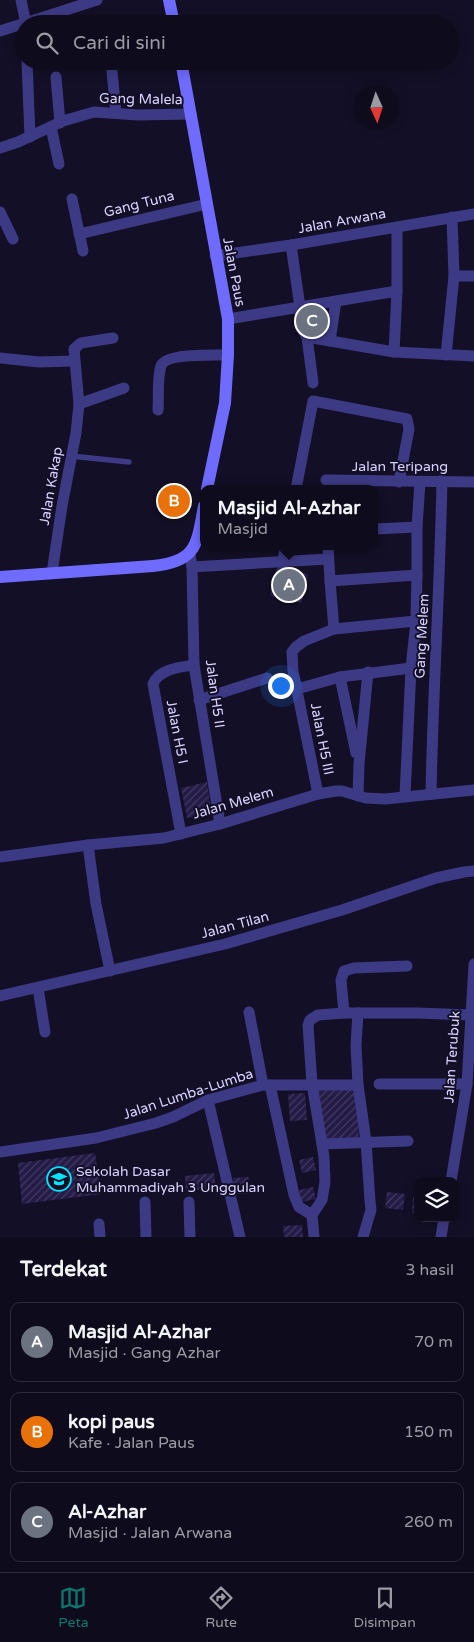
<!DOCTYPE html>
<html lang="id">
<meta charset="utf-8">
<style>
body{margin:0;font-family:"Varela Round",sans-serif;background:#1c1929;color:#f1f3f6}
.controls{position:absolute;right:15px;bottom:15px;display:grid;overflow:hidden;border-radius:10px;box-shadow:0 2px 12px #0003}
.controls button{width:45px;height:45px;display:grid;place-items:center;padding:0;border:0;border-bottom:1px solid #2e2b3b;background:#0e0b1c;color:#f1f3f6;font:25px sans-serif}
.compass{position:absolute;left:354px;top:85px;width:45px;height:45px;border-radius:50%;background:#0e0b1c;box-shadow:0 2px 12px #0003;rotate:177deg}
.you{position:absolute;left:280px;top:685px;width:18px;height:18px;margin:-12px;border:4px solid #fff;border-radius:50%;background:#1a73e8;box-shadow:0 0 0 8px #1a73e833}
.badge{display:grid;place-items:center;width:32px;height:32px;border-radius:50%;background:#0f766e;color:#fff;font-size:16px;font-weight:700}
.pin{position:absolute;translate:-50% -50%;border:2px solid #fff;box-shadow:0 1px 5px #0006}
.popup{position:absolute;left:200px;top:485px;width:178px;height:65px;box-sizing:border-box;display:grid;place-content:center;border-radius:10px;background:#0e0b1c;filter:drop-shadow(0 1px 4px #0005);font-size:16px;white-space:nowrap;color:#9b9ba3}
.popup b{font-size:19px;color:#f1f3f6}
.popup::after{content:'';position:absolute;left:50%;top:100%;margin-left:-10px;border:10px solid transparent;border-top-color:#0e0b1c}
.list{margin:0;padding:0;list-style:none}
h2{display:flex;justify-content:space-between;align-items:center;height:65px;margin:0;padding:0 20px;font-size:21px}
h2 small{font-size:16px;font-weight:400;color:#9b9ba3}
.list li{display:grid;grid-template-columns:32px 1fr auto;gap:15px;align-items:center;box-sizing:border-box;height:80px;margin:0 10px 10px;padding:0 10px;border:1px solid #2e2b3b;border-radius:10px}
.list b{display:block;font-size:19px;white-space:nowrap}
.list p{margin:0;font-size:16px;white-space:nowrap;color:#9b9ba3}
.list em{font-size:16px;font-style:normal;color:#9b9ba3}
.icon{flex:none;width:28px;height:28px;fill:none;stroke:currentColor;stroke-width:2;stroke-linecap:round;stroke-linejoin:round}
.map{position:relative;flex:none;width:474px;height:1237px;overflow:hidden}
.search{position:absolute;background:#0e0b1c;box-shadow:0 2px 12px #0003;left:15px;right:15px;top:15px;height:55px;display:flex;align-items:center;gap:12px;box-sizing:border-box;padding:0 18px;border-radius:28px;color:#9b9ba3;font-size:19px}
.sheet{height:335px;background:#0e0b1c}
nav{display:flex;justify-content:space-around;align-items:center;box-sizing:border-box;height:70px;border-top:1px solid #2e2b3b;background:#0e0b1c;font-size:14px;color:#9b9ba3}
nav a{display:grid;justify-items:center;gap:2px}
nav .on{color:#0f766e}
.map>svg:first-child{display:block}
.building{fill:url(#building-hatch)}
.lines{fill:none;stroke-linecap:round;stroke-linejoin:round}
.lane{stroke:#3d3a85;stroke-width:5.5}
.street{stroke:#3d3a85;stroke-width:11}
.secondary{stroke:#6f6bff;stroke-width:12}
.labels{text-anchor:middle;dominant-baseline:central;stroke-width:4;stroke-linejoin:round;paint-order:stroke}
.street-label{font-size:14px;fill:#d9d4ff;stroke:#130f26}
.poi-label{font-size:14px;fill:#d9d4ff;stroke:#130f26;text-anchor:start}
</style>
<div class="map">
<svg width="474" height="1237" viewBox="0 0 474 1237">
<defs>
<pattern id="building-hatch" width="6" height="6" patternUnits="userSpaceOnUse" patternTransform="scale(1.25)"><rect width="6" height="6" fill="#241b47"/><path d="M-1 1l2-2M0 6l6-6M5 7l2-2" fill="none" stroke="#433b63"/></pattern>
</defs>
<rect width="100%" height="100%" fill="#130f26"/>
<!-- building -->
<g class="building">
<path d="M277,566L308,574L302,603L270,596Z"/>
<path d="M207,782L211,813L187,818L181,788Z"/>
<path d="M356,1088L359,1140L322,1142L319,1090Z"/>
<path d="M305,1093L307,1120L290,1121L288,1094Z"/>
<path d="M95,1153L101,1194L22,1204L18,1163Z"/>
<path d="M313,1157L316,1170L302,1173L299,1160Z"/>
<path d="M214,1173L216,1188L186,1191L185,1176Z"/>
<path d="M249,1177V1194H233V1178Z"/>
<path d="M313,1187L316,1199L301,1202L299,1190Z"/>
<path d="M387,1192L405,1194L403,1210L385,1208Z"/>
<path d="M413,1197L418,1198V1214L412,1213Z"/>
<path d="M302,1225L303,1237H284L283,1226Z"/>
</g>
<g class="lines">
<!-- lane -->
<path class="lane" d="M71,456L129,462"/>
<!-- street -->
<g class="street">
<path d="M21,0L26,24"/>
<path d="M0,31L97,0"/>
<path d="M27,61L30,137"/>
<path d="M111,61L116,113"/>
<path d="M56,77L60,123"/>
<path d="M51,127L59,164"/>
<path d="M0,148L18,142L63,121L94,112L138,115L191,114"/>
<path d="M72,199L83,251"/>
<path d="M0,212L13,239"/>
<path d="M397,227V291"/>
<path d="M79,234L207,204"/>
<path d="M291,245L300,307V326L307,337L394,352L474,356"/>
<path d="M215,256L291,245L474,214"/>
<path d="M454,276H474"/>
<path d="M228,319L397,291L394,352"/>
<path d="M307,337L313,383"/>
<path d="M330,341L336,301"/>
<path d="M446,355L454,276L452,217"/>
<path d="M0,358L39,362L74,361"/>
<path d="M79,404L124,388"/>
<path d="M158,410C159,397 157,377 161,366C165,353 215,355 228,355"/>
<path d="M326,480L474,482"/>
<path d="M296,489L313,401L407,419L409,429L399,482"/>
<path d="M374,529L417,527L420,482"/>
<path d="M328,546L330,581L417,575L416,621L411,668L405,796"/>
<path d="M190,554L192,567L194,665L220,824"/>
<path d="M283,563L285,546"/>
<path d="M192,567L328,559"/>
<path d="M52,573L62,506L76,433L79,404L74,349L81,343L113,338"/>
<path d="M417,575V527"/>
<path d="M330,581L334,629"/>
<path d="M340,677L356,753"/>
<path d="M297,689L340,677L411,668"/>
<path d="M199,700L267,678"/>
<path d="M431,793C433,689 440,585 442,480"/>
<path d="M318,794L293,671L292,652L296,647L304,641L334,629L416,621"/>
<path d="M358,796L359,764L368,672"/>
<path d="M181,834L153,684C159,669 180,667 194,665"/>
<path d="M88,845L96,904L110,971"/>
<path d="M0,857L88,845L164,838L220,824L318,794L336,791H342L366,798L385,799L474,790"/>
<path d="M38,988L45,1032"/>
<path d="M0,996L225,944L342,910L436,878L464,872L474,871"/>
<path d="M249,1012L263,1085"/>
<path d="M344,1013L341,980L344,971L354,968L407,966"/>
<path d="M358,1013L356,1045L358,1085L366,1141L370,1201L371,1210L363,1237"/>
<path d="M379,1084H467"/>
<path d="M270,1085L294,1195L299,1207L312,1215"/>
<path d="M208,1100L240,1237"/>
<path d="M408,1141L322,1144L312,1084L308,1025L310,1020L318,1015L344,1013H418L470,1015"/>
<path d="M0,1152L96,1138L156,1123L173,1117L208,1100L263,1085H358"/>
<path d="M451,1181L467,1084L474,964"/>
<path d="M145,1202L146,1237"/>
<path d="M189,1202L190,1237"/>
<path d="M99,1224L100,1237"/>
<path d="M314,1237L312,1215L322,1200L325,1182L324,1157L322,1144"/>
<path d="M441,1237L444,1218"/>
</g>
<!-- secondary -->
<g class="secondary">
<path d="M169,0L174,24"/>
<path d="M181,61L228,319V355L225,403L207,489"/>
<path d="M0,577L153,566C197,562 197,544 204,506"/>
</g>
</g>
<!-- icons -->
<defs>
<g id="school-ring" transform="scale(1.25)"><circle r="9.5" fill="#130f26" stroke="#00e5ff" stroke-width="1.5"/><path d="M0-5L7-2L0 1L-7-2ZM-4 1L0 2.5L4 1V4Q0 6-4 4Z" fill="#00e5ff"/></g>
</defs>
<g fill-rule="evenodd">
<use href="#school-ring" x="59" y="1179"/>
</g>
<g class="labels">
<!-- street labels -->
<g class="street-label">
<text transform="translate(141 99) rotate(1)">Gang Malela</text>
<text transform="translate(139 204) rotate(-14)">Gang Tuna</text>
<text transform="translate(342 221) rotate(-10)">Jalan Arwana</text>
<text transform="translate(234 272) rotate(79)">Jalan Paus</text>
<text x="400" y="466">Jalan Teripang</text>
<text transform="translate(51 486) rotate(-80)">Jalan Kakap</text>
<text transform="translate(422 636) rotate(-87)">Gang Melem</text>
<text transform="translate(215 694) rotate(82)">Jalan H5 II</text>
<text transform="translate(177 732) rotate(79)">Jalan H5 I</text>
<text transform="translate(322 739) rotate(79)">Jalan H5 III</text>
<text transform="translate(233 803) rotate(-16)">Jalan Melem</text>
<text transform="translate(235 925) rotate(-15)">Jalan Tilan</text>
<text transform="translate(452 1057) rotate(-86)">Jalan Terubuk</text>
<text transform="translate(188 1094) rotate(-18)">Jalan Lumba-Lumba</text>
</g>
<!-- poi labels -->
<g class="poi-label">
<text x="76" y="1171">Sekolah Dasar<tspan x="76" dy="16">Muhammadiyah 3 Unggulan</tspan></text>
</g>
</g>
</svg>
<div class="controls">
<button><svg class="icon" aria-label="layers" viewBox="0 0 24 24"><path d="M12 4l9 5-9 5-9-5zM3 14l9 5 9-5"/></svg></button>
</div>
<svg class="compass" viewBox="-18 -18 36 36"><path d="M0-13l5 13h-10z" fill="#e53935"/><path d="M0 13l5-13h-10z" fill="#9b9ba3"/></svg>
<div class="you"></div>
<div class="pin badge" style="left:289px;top:585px;background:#6b7280">A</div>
<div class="popup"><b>Masjid Al-Azhar</b>Masjid</div>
<div class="pin badge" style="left:174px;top:501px;background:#e8710a">B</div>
<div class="pin badge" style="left:312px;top:321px;background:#6b7280">C</div>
<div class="search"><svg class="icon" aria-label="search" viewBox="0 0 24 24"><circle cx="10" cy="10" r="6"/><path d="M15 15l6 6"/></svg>Cari di sini</div>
</div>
<section class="sheet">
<h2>Terdekat<small>3 hasil</small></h2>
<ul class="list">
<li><span class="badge" style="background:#6b7280">A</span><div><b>Masjid Al-Azhar</b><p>Masjid · Gang Azhar</p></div><em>70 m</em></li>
<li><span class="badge" style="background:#e8710a">B</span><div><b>kopi paus</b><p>Kafe · Jalan Paus</p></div><em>150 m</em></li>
<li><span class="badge" style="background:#6b7280">C</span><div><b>Al-Azhar</b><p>Masjid · Jalan Arwana</p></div><em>260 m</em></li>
</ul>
</section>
<nav>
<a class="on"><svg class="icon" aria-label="map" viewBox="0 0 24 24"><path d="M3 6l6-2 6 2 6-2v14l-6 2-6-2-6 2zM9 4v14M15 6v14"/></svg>Peta</a>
<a><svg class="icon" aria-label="directions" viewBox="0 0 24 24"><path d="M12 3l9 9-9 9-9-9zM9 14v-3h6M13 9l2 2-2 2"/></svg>Rute</a>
<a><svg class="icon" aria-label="saved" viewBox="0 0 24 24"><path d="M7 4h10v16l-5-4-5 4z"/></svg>Disimpan</a>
</nav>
